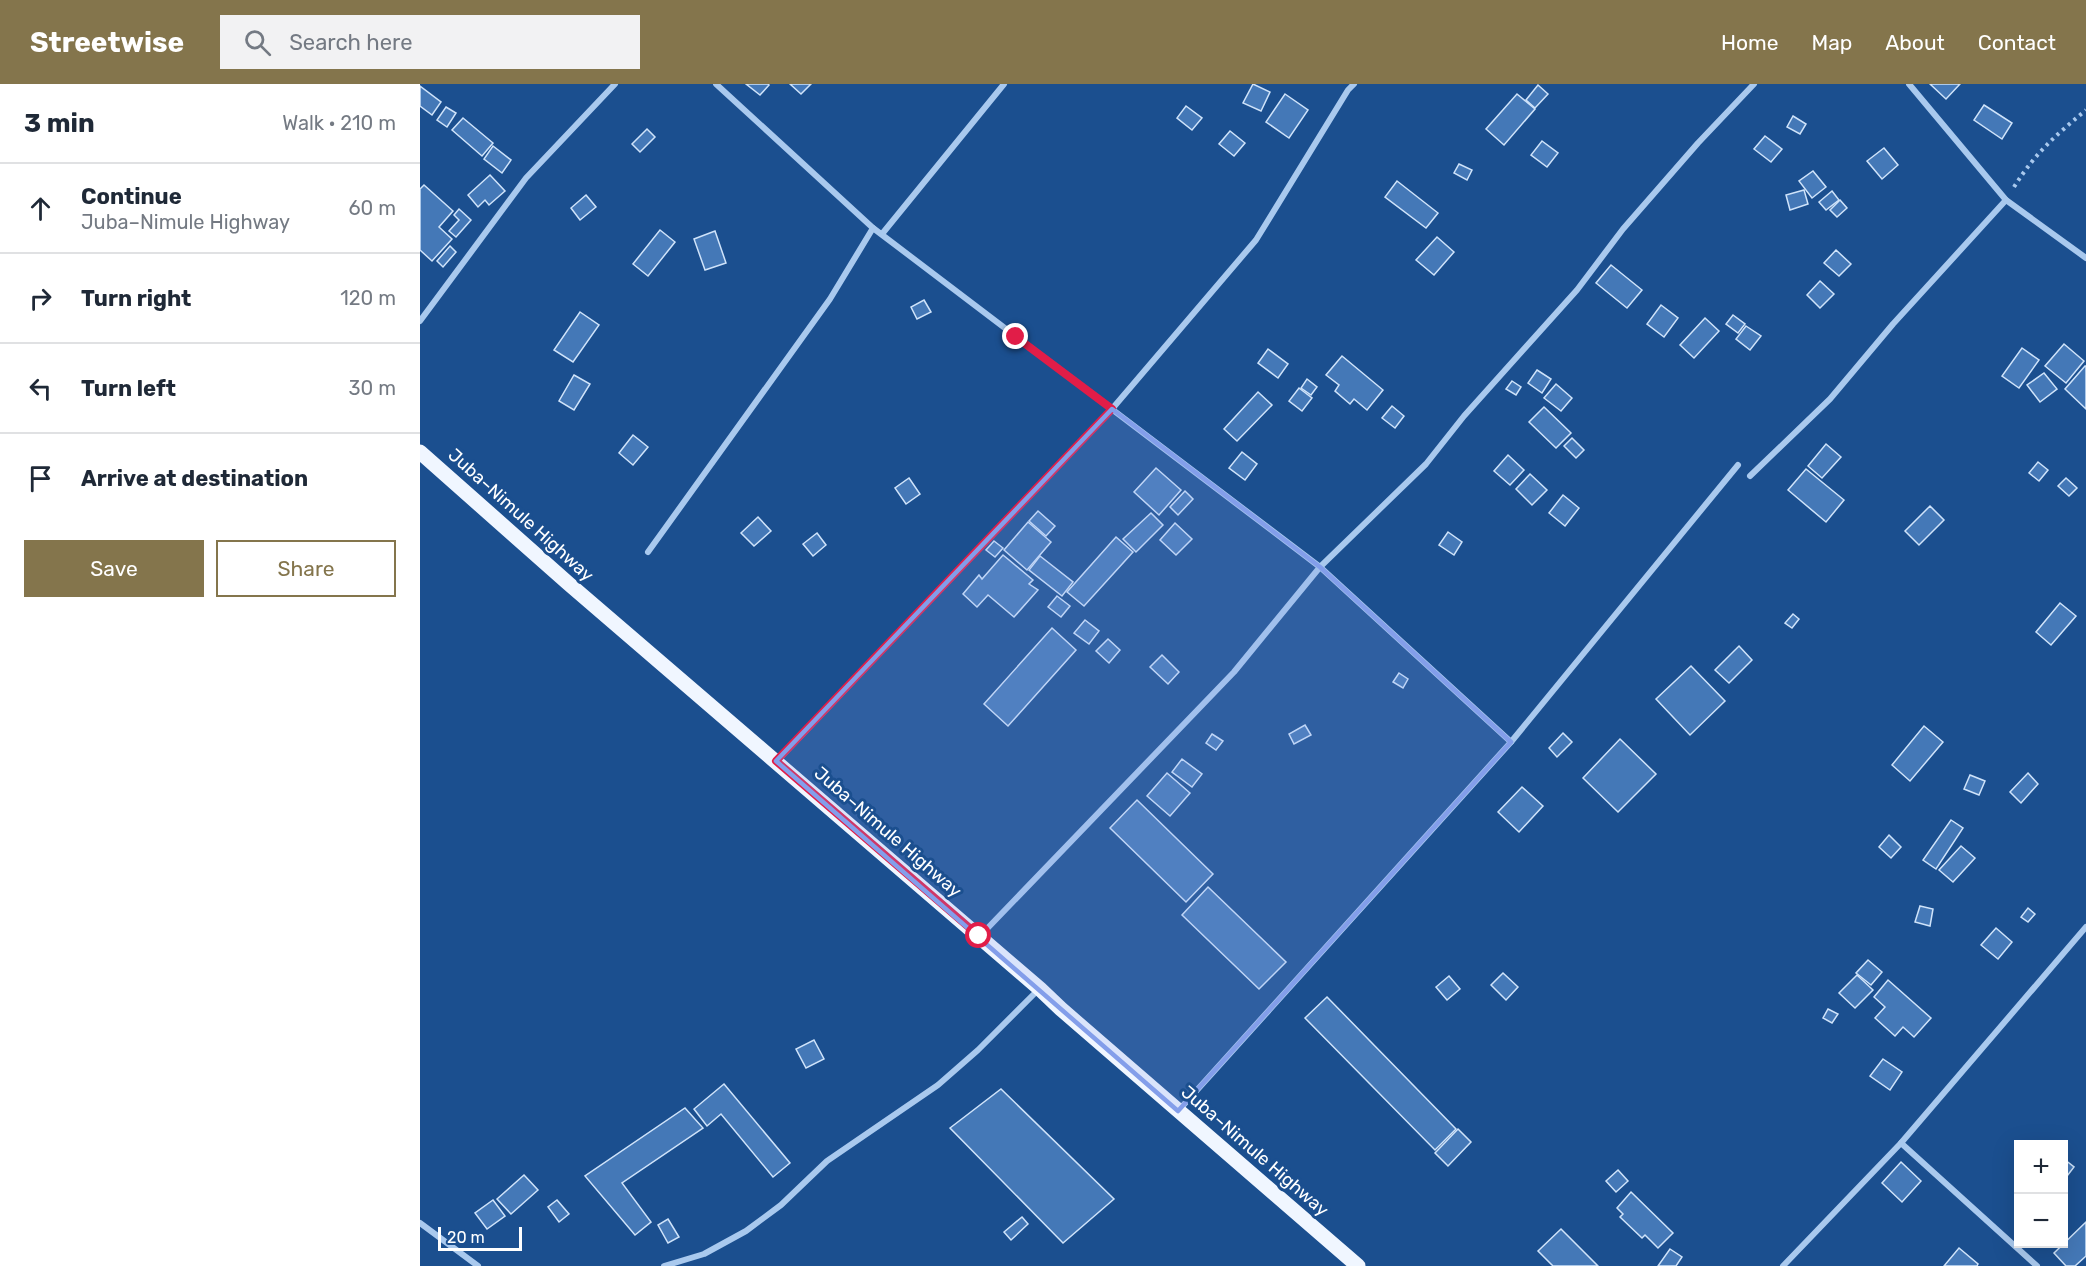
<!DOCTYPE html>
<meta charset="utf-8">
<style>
body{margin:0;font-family:Rubik,sans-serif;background:#f2f2f3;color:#1f2937}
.controls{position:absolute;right:18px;bottom:18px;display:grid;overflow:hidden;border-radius:0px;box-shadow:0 6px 24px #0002}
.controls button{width:54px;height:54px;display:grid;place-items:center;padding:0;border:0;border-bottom:2px solid #e0e1e3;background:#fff;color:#1f2937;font:30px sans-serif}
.scale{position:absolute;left:18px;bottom:15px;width:84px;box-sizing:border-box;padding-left:6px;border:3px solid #fff;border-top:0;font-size:16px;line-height:21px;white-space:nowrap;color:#fff;-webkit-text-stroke:4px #1b4f8f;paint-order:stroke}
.stop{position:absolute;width:18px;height:18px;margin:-14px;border:4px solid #e11d48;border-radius:50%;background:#fff}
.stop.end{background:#e11d48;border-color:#fff;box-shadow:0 2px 6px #0008}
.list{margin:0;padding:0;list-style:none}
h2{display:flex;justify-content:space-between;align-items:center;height:78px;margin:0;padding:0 24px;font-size:26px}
h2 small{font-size:20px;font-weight:400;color:#747a83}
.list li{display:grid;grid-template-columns:39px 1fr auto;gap:18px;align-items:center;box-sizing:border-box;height:90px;padding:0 24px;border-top:2px solid #e0e1e3}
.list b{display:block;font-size:22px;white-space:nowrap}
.list p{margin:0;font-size:20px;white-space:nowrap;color:#747a83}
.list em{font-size:20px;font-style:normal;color:#747a83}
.actions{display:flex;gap:12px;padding:18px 24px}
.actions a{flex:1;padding:14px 0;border:2px solid #84754c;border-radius:0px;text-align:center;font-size:21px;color:#84754c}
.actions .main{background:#84754c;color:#fff}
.icon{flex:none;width:33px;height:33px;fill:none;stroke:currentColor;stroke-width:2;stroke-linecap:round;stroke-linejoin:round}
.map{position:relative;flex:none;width:1666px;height:1182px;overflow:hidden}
header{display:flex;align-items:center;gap:36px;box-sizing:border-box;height:84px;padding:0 30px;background:#84754c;color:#fff}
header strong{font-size:28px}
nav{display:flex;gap:33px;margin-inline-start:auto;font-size:21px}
.search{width:420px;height:54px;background:#f2f2f3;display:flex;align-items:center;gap:15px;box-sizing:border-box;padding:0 21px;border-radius:0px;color:#747a83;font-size:22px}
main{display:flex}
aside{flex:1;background:#fff}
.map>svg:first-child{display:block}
.building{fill:#4478b7;stroke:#cfe3fa;stroke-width:1.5}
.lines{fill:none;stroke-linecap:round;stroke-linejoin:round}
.path{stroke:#a9c9ee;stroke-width:4;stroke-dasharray:3 4.5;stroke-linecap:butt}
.minor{stroke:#a9c9ee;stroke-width:6}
.primary{stroke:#f0f6ff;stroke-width:15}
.route{stroke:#e11d48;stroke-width:8}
.marked{fill:#839eea;fill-opacity:0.2;stroke:#839eea;stroke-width:4.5;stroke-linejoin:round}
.labels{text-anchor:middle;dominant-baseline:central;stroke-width:6;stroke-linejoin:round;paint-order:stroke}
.street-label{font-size:18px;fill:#fff;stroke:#1b4f8f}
</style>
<header>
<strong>Streetwise</strong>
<div class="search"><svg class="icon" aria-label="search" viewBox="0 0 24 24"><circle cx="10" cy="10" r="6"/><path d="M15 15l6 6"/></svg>Search here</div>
<nav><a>Home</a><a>Map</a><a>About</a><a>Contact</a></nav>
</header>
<main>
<aside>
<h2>3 min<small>Walk · 210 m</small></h2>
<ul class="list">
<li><svg class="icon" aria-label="ahead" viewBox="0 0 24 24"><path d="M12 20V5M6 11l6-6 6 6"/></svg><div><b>Continue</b><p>Juba–Nimule Highway</p></div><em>60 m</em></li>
<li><svg class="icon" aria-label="right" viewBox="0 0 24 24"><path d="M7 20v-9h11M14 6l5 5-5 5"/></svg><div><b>Turn right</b></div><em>120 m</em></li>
<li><svg class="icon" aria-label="left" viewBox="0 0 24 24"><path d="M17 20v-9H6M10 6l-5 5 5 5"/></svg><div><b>Turn left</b></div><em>30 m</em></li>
<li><svg class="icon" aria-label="arrive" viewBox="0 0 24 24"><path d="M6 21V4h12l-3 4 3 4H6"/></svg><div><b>Arrive at destination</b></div></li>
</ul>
<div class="actions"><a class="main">Save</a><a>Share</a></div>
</aside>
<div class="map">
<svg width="1666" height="1182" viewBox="0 0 1666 1182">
<rect width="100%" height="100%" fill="#1b4f8f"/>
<!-- building -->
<g class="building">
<path d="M326,0H348L349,1L340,11Z"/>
<path d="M370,0H391L381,10Z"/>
<path d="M833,0L850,8L841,27L823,19Z"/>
<path d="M1510,0H1540L1526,15Z"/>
<path d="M1118,1L1128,10L1115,24L1106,16Z"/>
<path d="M0,2L21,18L12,31L0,22Z"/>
<path d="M865,10L888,26L869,54L846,38Z"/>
<path d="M1097,10L1115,25L1084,61L1066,45Z"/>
<path d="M1564,21L1592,39L1582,55L1554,36Z"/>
<path d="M766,22L782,34L772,46L757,34Z"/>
<path d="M26,23L36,29L27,43L17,36Z"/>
<path d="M1373,32L1386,40L1380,50L1367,43Z"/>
<path d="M43,34L73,59L62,72L32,46Z"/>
<path d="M227,45L235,53L220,68L212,60Z"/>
<path d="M810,47L825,59L814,72L799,60Z"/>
<path d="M1345,52L1362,65L1351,78L1334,65Z"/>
<path d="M1122,57L1138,69L1127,83L1111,71Z"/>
<path d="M73,62L91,76L82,89L64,75Z"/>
<path d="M1464,64L1478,81L1462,95L1447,77Z"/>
<path d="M1039,80L1052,86L1047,96L1034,89Z"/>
<path d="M1393,87L1406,103L1392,114L1379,97Z"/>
<path d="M70,91L85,107L69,121L65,116L58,123L48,111Z"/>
<path d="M977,97L1018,129L1006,144L965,113Z"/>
<path d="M4,101L33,127L19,143L32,155L12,177L0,166V105Z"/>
<path d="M1384,106L1388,120L1370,126L1366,111Z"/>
<path d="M1412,107L1419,116L1406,126L1399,118Z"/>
<path d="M166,111L176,123L160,136L151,124Z"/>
<path d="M1420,116L1427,124L1417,133L1410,126Z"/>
<path d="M39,125L51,136L36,153L29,147L39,136L34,131Z"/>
<path d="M240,146L255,158L228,192L213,180Z"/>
<path d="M295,147L306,179L285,186L274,155Z"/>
<path d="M1017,153L1034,168L1014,191L996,176Z"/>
<path d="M30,162L36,168L23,183L17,177Z"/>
<path d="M1416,166L1431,180L1419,192L1404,179Z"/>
<path d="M1191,181L1222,206L1207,224L1176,199Z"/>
<path d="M1400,197L1414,210L1400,224L1387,211Z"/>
<path d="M504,216L511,228L497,235L491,223Z"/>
<path d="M1241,221L1258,234L1244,253L1227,240Z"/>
<path d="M160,228L179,241L153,278L134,266Z"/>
<path d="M1313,231L1325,240L1318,249L1306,240Z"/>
<path d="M1285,234L1299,247L1274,274L1260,261Z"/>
<path d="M1326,242L1341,252L1330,266L1316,255Z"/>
<path d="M1644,260L1664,277L1646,299L1625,282Z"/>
<path d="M1602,264L1619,276L1599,304L1582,292Z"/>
<path d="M848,265L868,280L858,294L838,279Z"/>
<path d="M922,272L963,306L947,326L934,315L930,320L915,307L919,301L906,291Z"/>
<path d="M1665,282H1666V325L1645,305Z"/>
<path d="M1117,286L1131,295L1122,309L1108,299Z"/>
<path d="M1624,289L1637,305L1620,318L1607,301Z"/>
<path d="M154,291L170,300L154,326L139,317Z"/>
<path d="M887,295L897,303L891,311L881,304Z"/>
<path d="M1092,297L1101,303L1096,311L1086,305Z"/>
<path d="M1136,300L1152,314L1141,327L1124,314Z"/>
<path d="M879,304L892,314L882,327L869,317Z"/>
<path d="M838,308L852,321L817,357L804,345Z"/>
<path d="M972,322L984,332L975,344L962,334Z"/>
<path d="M1124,323L1151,349L1136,364L1109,338Z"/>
<path d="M213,351L228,363L213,381L199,369Z"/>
<path d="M1152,354L1164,366L1156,374L1144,362Z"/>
<path d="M1406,360L1421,373L1402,394L1388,382Z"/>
<path d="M822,368L837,380L825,396L809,384Z"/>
<path d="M1088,371L1104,386L1090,401L1074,387Z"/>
<path d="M1618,378L1628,386L1619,397L1609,389Z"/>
<path d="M736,384L761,406L739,431L714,408Z"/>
<path d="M1386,385L1424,416L1406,438L1368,406Z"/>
<path d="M1110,390L1127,406L1112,421L1096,405Z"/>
<path d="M489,394L500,410L486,420L475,404Z"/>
<path d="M1646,394L1657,404L1649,412L1638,402Z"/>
<path d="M765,407L773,415L758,431L750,423Z"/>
<path d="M1143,411L1159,424L1145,442L1129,429Z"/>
<path d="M1510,422L1524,436L1499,461L1485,447Z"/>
<path d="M618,427L635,442L626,452L609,437Z"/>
<path d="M731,429L743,441L716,468L703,455Z"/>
<path d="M338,433L351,447L334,462L321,449Z"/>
<path d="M608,438L631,458L607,486L584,466Z"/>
<path d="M755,439L772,455L756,471L740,456Z"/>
<path d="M1028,448L1042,458L1034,471L1019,461Z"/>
<path d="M397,449L406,461L393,472L383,460Z"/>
<path d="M696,453L713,468L664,522L647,508Z"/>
<path d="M574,457L583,464L575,473L566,466Z"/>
<path d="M583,471L613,496L609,500L618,506L594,533L568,511L557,523L543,510L559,491L562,495Z"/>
<path d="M620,472L653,498L642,512L609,486Z"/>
<path d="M637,512L650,522L641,533L628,523Z"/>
<path d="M1640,519L1656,532L1631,561L1616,548Z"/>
<path d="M1373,530L1379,535L1372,544L1365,539Z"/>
<path d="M665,536L679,547L669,560L654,549Z"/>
<path d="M632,544L656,566L588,642L564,620Z"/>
<path d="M688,555L700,566L689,579L676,567Z"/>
<path d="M1319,562L1332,576L1309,599L1295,586Z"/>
<path d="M742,571L759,588L748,600L730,583Z"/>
<path d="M1271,582L1305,617L1270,651L1236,615Z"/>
<path d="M979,589L988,595L983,604L973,598Z"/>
<path d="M885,641L891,651L874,660L869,650Z"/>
<path d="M1504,642L1523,658L1490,697L1472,681Z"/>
<path d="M1143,649L1152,658L1137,673L1129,664Z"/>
<path d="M792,650L803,657L796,666L786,659Z"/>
<path d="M1200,655L1236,690L1198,728L1163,694Z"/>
<path d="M762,675L782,690L772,703L752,688Z"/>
<path d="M747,689L770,709L750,732L727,712Z"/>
<path d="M1608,689L1618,700L1601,719L1590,708Z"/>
<path d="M1550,691L1565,697L1559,711L1544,705Z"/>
<path d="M1102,703L1123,722L1099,748L1078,728Z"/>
<path d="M717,716L793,790L766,818L690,744Z"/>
<path d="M1531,736L1543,744L1516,785L1503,776Z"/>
<path d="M1469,751L1481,763L1471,774L1459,763Z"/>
<path d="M1541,762L1555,774L1533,798L1519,786Z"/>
<path d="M788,803L866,878L839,905L762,831Z"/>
<path d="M1500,822L1513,825L1510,842L1495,838Z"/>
<path d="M1608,824L1615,830L1608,838L1601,833Z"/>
<path d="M1576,844L1592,858L1578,875L1561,861Z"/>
<path d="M1448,876L1462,888L1451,901L1436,889Z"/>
<path d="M1083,889L1098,903L1086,916L1071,901Z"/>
<path d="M1437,891L1453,906L1435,924L1419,909Z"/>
<path d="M1029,892L1040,905L1027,916L1016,903Z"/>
<path d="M1468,896L1511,934L1494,953L1483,943L1475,952L1455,934L1465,923L1454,913Z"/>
<path d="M907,913L1036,1045L1015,1066L885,934Z"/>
<path d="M1408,925L1418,930L1412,939L1403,934Z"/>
<path d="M394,956L404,975L386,984L376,965Z"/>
<path d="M1463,975L1482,988L1470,1006L1450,992Z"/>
<path d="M304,1000L370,1079L353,1093L301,1030L287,1042L274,1025Z"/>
<path d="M581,1005L694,1115L643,1159L530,1044Z"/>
<path d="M265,1024L283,1044L202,1099L231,1138L215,1151L165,1092Z"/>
<path d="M1038,1045L1051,1058L1028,1082L1015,1069Z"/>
<path d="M1644,1075L1654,1083L1644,1096Z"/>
<path d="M1481,1078L1501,1097L1482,1118L1462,1099Z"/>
<path d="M1198,1086L1208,1097L1196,1108L1186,1097Z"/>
<path d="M104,1091L118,1106L91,1130L77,1115Z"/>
<path d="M1211,1108L1253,1149L1238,1164L1225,1151L1222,1154L1200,1133L1203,1130L1197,1124Z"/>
<path d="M73,1116L85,1132L67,1145L55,1129Z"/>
<path d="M137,1116L149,1130L139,1138L128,1123Z"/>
<path d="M602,1133L608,1140L591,1156L584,1148Z"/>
<path d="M248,1135L259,1153L248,1159L238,1141Z"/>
<path d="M1666,1138V1172L1655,1182H1646L1634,1169Z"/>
<path d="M1141,1145L1178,1182H1133L1118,1167Z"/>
<path d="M1539,1164L1558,1180L1557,1182H1524Z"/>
<path d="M1250,1165L1262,1173L1256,1182H1238Z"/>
</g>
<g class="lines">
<!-- path -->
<path class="path" d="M1594,103C1616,68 1635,52 1666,26"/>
<!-- minor -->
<g class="minor">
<path d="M296,0L453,144L900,483L1091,658"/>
<path d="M1489,0L1586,116L1666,174"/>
<path d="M462,150L584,0"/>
<path d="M0,237L106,94L195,0"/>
<path d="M1330,392L1410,315L1473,240L1586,116"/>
<path d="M228,468L410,215L453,144"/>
<path d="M357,677L692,325L836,156L928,6L934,0"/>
<path d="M561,851L814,588L900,483L1006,380L1044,332L1157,206L1203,145L1278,59L1334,0"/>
<path d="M759,1026L1091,658L1318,381"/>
<path d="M1481,1059L1617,1182"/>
<path d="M0,1139L58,1182"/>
<path d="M244,1182L284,1170L326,1147L361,1121L407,1077L518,1001L558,966L619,905"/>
<path d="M1363,1182L1481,1059L1666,843"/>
</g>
<!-- primary -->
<path class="primary" d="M0,368L149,500L620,905L641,925L938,1182"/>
</g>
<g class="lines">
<!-- route -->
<path class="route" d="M559,852L356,677L692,325L596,253"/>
</g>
<!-- marked area -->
<path class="marked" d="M692,325L900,483L1091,658L758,1027L356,677Z"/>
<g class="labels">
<!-- street labels -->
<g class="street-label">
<text transform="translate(101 431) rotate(42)">Juba–Nimule Highway</text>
<text transform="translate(468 748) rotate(41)">Juba–Nimule Highway</text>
<text transform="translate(835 1067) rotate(41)">Juba–Nimule Highway</text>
</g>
</g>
</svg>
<div class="controls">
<button>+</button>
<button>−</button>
</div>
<div class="scale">20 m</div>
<div class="stop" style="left:559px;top:852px"></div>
<div class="stop end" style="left:596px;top:253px"></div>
</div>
</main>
